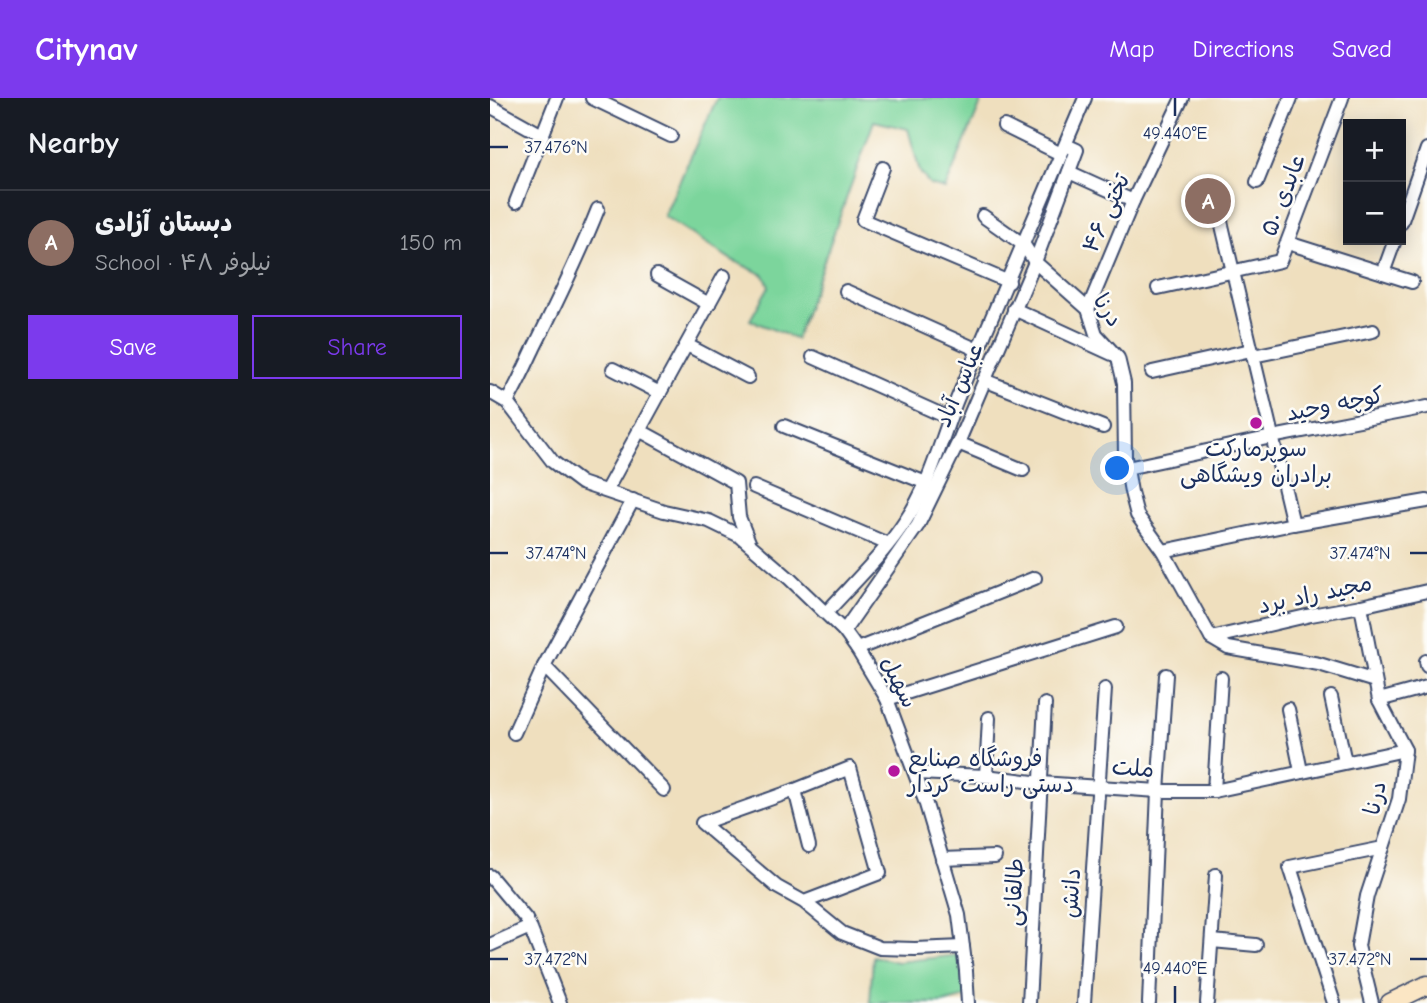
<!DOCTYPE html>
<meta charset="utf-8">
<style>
body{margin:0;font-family:"Comic Neue","Playpen Sans Arabic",sans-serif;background:#20242c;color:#f1f3f6}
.controls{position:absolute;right:21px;top:21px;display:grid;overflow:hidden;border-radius:0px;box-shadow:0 4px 18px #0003}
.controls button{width:63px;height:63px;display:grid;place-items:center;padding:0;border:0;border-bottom:2px solid #363941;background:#171b24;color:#f1f3f6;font:35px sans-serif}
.you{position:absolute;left:628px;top:371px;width:24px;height:24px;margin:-18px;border:5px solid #fff;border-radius:50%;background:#1a73e8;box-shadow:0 0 0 10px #1a73e833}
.badge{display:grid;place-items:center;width:46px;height:46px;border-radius:50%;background:#7c3aed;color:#fff;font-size:23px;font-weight:700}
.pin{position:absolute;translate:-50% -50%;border:4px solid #fff;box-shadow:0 2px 7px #0006}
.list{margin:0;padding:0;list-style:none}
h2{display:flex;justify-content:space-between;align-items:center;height:91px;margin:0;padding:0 28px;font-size:30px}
h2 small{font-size:23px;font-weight:400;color:#9ea1a6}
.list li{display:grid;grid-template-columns:46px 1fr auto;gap:21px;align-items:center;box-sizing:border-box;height:105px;padding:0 28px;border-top:2px solid #363941}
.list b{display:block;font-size:26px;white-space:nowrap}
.list p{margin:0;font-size:23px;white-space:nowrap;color:#9ea1a6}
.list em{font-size:23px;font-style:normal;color:#9ea1a6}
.actions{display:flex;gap:14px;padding:21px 28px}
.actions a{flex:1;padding:16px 0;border:2px solid #7c3aed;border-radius:0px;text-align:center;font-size:24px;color:#7c3aed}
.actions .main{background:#7c3aed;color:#fff}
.map{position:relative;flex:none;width:937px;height:905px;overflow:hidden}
header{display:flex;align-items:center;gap:42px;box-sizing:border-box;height:98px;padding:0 35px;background:#7c3aed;color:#fff}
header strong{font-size:33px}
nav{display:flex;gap:38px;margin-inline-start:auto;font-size:24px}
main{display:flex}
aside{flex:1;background:#171b24}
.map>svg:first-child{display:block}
.green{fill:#7bd59c;stroke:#4b827d;stroke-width:2}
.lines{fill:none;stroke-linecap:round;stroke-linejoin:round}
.minor-casing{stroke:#3b496c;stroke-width:16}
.secondary-casing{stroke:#3b496c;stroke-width:21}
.minor{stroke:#fff;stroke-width:12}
.secondary{stroke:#fbe6c4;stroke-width:18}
.ticks{fill:none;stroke:#1b2f5e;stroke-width:2.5}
.poi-dot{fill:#b5179e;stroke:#fdfcf7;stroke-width:2.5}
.labels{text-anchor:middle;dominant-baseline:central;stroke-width:5;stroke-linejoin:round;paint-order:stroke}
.street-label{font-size:23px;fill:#1b2f5e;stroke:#fdfcf7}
.poi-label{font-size:23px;fill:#1b2f5e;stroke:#fdfcf7}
.ticks-label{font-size:18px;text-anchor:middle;fill:#1b2f5e;stroke:#fdfcf7;stroke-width:5;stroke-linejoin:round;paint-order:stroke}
</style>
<header>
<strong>Citynav</strong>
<nav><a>Map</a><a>Directions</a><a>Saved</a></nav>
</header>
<main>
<aside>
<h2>Nearby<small></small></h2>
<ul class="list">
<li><span class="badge" style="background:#8d6e63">A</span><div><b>دبستان آزادی</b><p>School · نیلوفر ۴۸</p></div><em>150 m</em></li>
</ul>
<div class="actions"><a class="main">Save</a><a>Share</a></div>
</aside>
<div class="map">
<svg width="937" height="905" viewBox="0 0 937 905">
<rect width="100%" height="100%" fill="#fdfcf7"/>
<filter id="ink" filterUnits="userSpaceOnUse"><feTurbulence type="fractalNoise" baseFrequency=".0143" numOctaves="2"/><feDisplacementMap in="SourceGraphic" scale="14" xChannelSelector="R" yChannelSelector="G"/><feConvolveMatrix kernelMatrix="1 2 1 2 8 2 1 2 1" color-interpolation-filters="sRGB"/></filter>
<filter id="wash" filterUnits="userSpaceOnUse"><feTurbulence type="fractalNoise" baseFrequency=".00686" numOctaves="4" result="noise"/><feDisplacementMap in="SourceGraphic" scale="28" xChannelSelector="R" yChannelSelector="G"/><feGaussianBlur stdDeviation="1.57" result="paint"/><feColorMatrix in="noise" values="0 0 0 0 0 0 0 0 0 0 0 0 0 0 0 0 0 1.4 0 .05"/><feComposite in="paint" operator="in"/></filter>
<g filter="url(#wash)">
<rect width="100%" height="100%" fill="#efdfbe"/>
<!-- green -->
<g class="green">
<path d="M227,0H493L455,91L440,87L430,74L418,31L384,23L306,241L260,222L279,188L274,177L242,162L174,118Z"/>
<path d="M468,857L477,899L452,905H380L383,858L407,864Z"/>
</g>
</g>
<g filter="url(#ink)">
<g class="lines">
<!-- minor casing -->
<g class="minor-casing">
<g id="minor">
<path d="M102,0L181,38"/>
<path d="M0,8L52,37"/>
<path d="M514,28L571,56"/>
<path d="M393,70L373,122L519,184"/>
<path d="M579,74L643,103"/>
<path d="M767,84L801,0"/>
<path d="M26,104L67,0"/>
<path d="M493,118L534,147L545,164L598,211L606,236L628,260L634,285L635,359L641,394L647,417L673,453L721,540L738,550L829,566L885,583"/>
<path d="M730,119L803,426"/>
<path d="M911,125L937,51"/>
<path d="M798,145L922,184"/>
<path d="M893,175L905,142"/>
<path d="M167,177L219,206"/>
<path d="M668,190L790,163L852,0"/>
<path d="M356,193L488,252"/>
<path d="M524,211L622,256"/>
<path d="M598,211L643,103L692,0"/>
<path d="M197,247L258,279"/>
<path d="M763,258L883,233"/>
<path d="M323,259L459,320"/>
<path d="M123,271L170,295"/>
<path d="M662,274L761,252"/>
<path d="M494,282L613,329"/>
<path d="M0,294L17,304L63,364L91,385L174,413L219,423L250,438L300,481L354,533L367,551L397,601L435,703L469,817L476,873L478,905"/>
<path d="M17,304C27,287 35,269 44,250C67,204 89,159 108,111"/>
<path d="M294,328L436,385"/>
<path d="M149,332L246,385L249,419L259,444"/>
<path d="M468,345L533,372"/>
<path d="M637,370L782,339L937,309"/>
<path d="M264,389L398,446"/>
<path d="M116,393L234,178"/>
<path d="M673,453L803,426L937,403"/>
<path d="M871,508L889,602L915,652L909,701L877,798L868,848L882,905"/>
<path d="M336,515C363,485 394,456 416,422C441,385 451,340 468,299C511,200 553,100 595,0"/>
<path d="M354,533L428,427L468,345L545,164L587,52L576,47"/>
<path d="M721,540L821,517L871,508L937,493"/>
<path d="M367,551L545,480"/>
<path d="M936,563L937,568"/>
<path d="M54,568L174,692"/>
<path d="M841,599L855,664"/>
<path d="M397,601L626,529"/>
<path d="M889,602L937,589"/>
<path d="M798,611L811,673"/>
<path d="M24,635L54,568L143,402"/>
<path d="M426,675L496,678L551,685L668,693H724L915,652"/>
<path d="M496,678L499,620"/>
<path d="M305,692L319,748"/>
<path d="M724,693L731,580"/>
<path d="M452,761L505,759"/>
<path d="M0,778L36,821L40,829"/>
<path d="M314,804L390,775L360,670L305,692L212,725L287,789L314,804L352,835L390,850L425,851L473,849"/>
<path d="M722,843L766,847"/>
<path d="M0,847L40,829L70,905"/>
<path d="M539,905L555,606"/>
<path d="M594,905L615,591"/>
<path d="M659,905L668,693L676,577"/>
<path d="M717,905L726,777"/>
<path d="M844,905L800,769L893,750"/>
</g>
</g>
<!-- secondary casing -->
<g class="secondary-casing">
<path id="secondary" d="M900,905L937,887"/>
</g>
<!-- minor -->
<use href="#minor" class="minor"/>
<!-- secondary -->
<use href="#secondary" class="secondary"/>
</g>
</g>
<!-- ticks -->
<path class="ticks" d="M685,0V18M0,49H18M0,455H18M920,455H937M0,861H18M920,861H937M685,888V905"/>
<!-- markers -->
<g class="poi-dot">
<circle cx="766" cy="325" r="7"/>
<circle cx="404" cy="673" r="7"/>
</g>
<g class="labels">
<!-- street labels -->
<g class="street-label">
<text transform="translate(793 97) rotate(-69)">عابدی ۵۰</text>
<text transform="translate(616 115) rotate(-66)">تختی ۴۶</text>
<text transform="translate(618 212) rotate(57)">درنا</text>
<text transform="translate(469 287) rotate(-67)">عباس آباد</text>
<text transform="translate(845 306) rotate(-11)">کوچه وحید</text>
<text transform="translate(825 496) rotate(-12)">مجید راد برد</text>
<text transform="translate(409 584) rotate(63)">سهیل</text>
<text transform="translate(643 670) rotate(4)">ملت</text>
<text transform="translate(885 700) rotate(-77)">درنا</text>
<text transform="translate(524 794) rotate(-87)">طالقانی</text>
<text transform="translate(581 795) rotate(-86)">دانش</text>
</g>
<!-- poi labels -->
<g class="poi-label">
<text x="766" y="350">سوپرمارکت<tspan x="766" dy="26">برادران ویشگاهی</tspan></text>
<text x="418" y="660" text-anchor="start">فروشگاه صنایع<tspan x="418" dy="26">دستی راست کردار</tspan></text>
</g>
</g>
<g class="ticks-label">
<text x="685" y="41">49.440°E</text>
<text x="66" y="55">37.476°N</text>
<text x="66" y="461">37.474°N</text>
<text x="870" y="461">37.474°N</text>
<text x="66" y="867">37.472°N</text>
<text x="870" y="867">37.472°N</text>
<text x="685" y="876">49.440°E</text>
</g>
</svg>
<div class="controls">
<button>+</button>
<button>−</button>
</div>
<div class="you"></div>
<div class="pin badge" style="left:718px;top:103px;background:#8d6e63">A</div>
</div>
</main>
